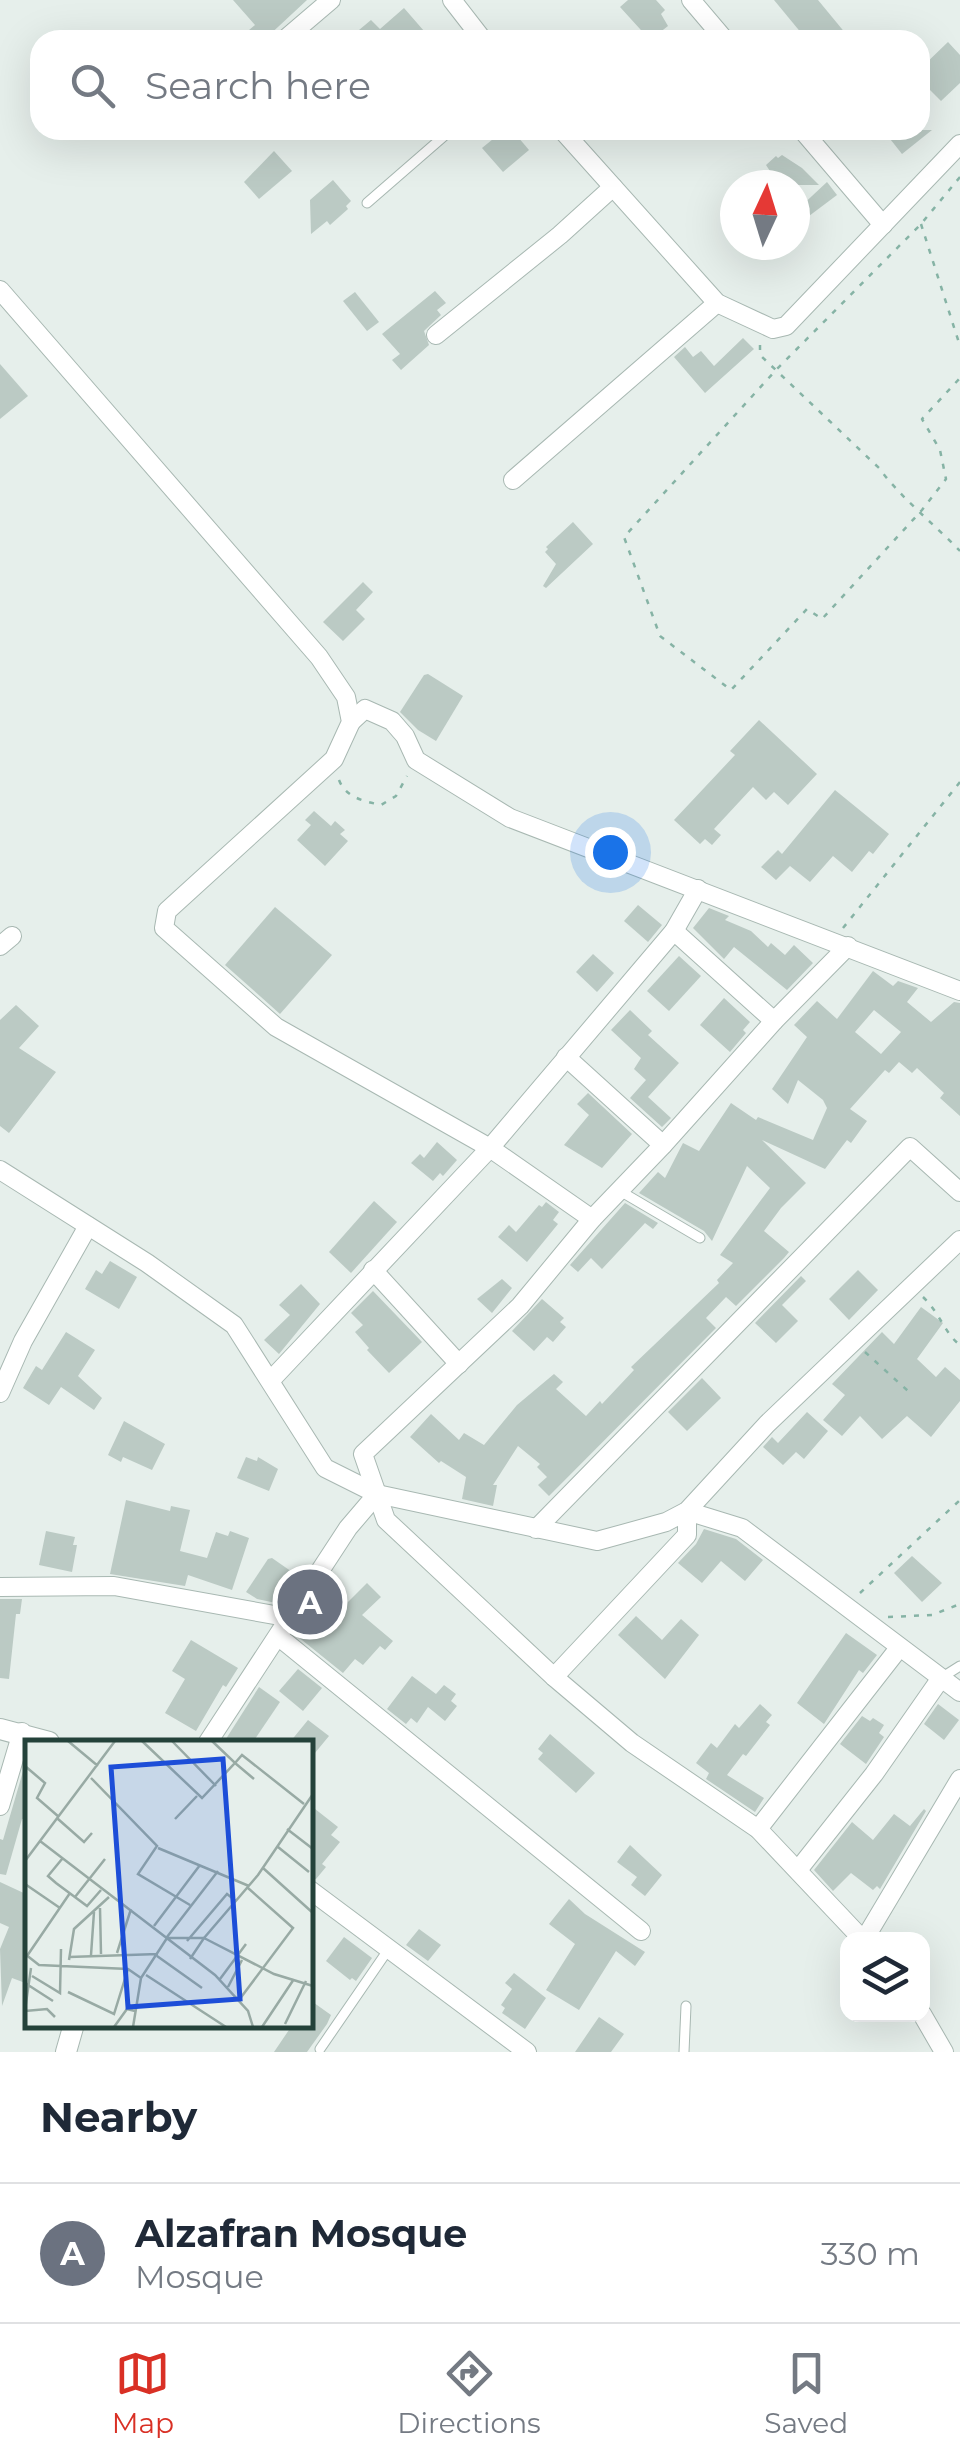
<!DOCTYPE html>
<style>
body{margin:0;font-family:Montserrat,sans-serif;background:#f2f2f3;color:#1f2937}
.controls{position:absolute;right:30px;bottom:30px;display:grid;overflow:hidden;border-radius:20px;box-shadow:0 10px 40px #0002}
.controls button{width:90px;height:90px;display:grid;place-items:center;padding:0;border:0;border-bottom:2px solid #e0e1e3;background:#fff;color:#1f2937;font:50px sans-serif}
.compass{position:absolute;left:720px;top:170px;width:90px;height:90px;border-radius:50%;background:#fff;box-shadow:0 10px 40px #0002;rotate:4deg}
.you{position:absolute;left:610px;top:852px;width:35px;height:35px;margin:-25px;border:8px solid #fff;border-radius:50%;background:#1a73e8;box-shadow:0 0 0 15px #1a73e833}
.badge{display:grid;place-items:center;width:65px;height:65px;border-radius:50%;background:#d93025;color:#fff;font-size:32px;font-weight:700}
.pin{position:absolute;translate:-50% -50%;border:5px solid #fff;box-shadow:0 2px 10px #0006}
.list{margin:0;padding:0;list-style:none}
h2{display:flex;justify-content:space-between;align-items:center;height:130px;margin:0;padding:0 40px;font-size:42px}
h2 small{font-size:32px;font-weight:400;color:#747a83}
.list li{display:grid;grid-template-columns:65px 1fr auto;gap:30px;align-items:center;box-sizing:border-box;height:140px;padding:0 40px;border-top:2px solid #e0e1e3}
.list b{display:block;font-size:38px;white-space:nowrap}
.list p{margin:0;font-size:32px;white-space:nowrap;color:#747a83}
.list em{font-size:32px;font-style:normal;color:#747a83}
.icon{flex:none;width:55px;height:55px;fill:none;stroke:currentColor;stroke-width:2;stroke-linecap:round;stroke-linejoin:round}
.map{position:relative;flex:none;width:960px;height:2052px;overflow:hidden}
.search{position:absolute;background:#fff;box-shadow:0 10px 40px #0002;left:30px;right:30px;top:30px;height:110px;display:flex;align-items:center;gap:25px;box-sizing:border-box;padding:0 35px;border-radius:30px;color:#747a83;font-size:38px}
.sheet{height:270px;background:#fff}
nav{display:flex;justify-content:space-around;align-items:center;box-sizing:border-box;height:140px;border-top:2px solid #e0e1e3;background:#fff;font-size:28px;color:#747a83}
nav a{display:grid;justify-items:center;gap:5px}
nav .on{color:#d93025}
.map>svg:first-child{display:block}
.building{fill:#bbcac4;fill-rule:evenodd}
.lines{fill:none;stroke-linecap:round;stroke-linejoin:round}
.service-casing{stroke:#a8b8b2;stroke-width:11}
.minor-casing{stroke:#a8b8b2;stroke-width:20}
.tertiary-casing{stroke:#a8b8b2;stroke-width:22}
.path{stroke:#86b3a5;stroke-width:2.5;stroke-dasharray:5 8;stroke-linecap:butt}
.service{stroke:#fff;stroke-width:9}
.minor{stroke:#fff;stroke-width:18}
.tertiary{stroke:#fff;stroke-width:20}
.inset-road{fill:none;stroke:#98aaa4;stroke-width:2.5}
.view{fill:#1d4ed8;fill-opacity:0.15;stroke:#1d4ed8;stroke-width:5}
.inset-edge{fill:none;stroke:#24423a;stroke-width:5}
</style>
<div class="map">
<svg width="960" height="2052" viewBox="0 0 960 2052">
<rect width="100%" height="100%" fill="#e6efeb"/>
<!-- building -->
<g class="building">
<path d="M233,0H307L264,40H237L255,25Z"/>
<path d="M628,0H656L665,10L661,14L668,26L650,40L620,7Z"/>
<path d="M774,0H818L851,40H807Z"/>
<path d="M404,8L424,31L414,40H367L359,30L371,20L380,29Z"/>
<path d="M948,42L960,55V83L941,101L922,82L925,79L921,75L925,71L921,68Z"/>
<path d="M504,130H512L529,150L503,172L482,148Z"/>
<path d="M883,130H932L902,154Z"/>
<path d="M274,151L292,171L259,199L244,182Z"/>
<path d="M782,155L802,168L819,185H779L766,165L776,156L778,158Z"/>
<path d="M333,180L351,201L346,206L348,209L330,225L327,221L311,234L310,200Z"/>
<path d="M827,182L837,195L805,219L797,210Z"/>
<path d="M435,291L446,303L437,310L441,315L424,331L429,345L401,370L392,360L400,354L382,334Z"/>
<path d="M355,292L379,322L367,331L343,301Z"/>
<path d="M743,338L754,349L705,393L674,357L685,347L693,357L701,351L714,366Z"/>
<path d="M0,364L28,396L0,419Z"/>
<path d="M573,522L593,544L546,588L543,586L556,564L545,552L548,549L546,547Z"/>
<path d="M363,582L373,592L356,610L365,619L343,641L323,622Z"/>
<path d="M428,674L463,696L436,741L418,730L400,712L424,675Z"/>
<path d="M759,720L817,774L788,805L774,792L766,800L753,787L714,829L721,835L712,845L705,839L700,844L674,820L735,755L730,751Z"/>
<path d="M835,790L889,834L873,854L869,851L852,872L833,856L810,882L790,866L776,880L761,867L778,850L782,854Z"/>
<path d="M314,811L331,826L335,821L345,830L340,834L348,841L325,866L297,840L311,825L305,820Z"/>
<path d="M638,905L662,925L648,942L624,921Z"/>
<path d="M275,907L332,955L280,1014L225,965Z"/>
<path d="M709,908L729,916L725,920L751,931L768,947L771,943L785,955L794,945L813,963L787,990L734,947L724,959L693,928Z"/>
<path d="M593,954L614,973L597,992L576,972Z"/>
<path d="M679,956L701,976L669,1011L647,991Z"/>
<path d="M873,971L893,986L898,981L918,988L907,1002L931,1022L954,1002L960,1003V1116L940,1098L944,1093L917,1068L912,1073L899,1062L889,1073L885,1070L850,1109L867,1121L851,1143L847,1140L825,1169L762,1140L806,1183L781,1208L764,1231L789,1252L784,1258L736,1306L726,1297L706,1318L716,1328L549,1496L538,1485L547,1477L537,1467L540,1464L518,1446L493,1485H497L493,1506L462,1499L466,1477L441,1461L439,1463L410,1437L431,1414L459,1440L464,1433L484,1445L517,1405L554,1374L563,1382L556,1389L586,1416L600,1401L602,1404L634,1370L631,1367L719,1283L717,1280L733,1263L720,1255L770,1188L747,1166L712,1241L704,1231L639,1193L658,1172L665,1178L683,1143L699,1151L731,1103L756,1120L758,1117L813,1140L827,1108L823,1100L798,1080L788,1104L772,1089L807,1037L794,1025L817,1001L837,1019ZM874,1010L901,1032L881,1054L855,1032Z"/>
<path d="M724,998L750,1022L743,1030L746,1033L730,1052L700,1025Z"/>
<path d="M16,1005L39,1026L19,1048L56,1072L9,1133L0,1126V1020Z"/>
<path d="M630,1010L652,1031L648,1035L679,1063L648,1097L671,1118L662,1127L630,1098L646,1080L634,1069L641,1058L611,1030Z"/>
<path d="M588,1093L632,1134L602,1168L564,1145L589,1115L577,1104Z"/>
<path d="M437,1142L457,1160L443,1176L440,1173L433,1181L411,1163L420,1154L424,1158Z"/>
<path d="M374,1201L397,1222L351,1273L329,1252Z"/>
<path d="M546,1202L559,1212L553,1220L558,1224L527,1262L498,1237L509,1225L516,1232L539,1205L542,1207Z"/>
<path d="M625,1203L658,1223L653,1229L645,1223L602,1269L591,1258L578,1272L570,1265Z"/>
<path d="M110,1261L137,1277L119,1309L85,1289L96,1270L102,1274Z"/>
<path d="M858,1270L878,1290L849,1320L829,1299Z"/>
<path d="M801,1276L806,1281L782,1305L798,1321L776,1343L755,1323Z"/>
<path d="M502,1279L512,1288L492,1313L477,1299Z"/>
<path d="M301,1284L320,1304L279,1354L264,1340L290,1315L279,1305Z"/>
<path d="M373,1291L422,1342L389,1373L367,1350L369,1348L355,1332L363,1325L351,1313Z"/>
<path d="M542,1299L564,1318L560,1322L566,1327L553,1342L547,1337L534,1351L512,1331Z"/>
<path d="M921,1307L943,1323L917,1359L936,1377L945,1367L960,1380V1401L931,1437L907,1416L882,1439L860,1416L842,1436L823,1420L845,1395L832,1384L882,1332L894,1344Z"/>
<path d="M66,1332L95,1350L78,1376L102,1398L94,1410L61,1387L49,1405L23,1388L36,1366L42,1370Z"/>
<path d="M702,1378L721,1398L687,1431L668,1412Z"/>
<path d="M807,1412L828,1431L804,1459L796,1452L783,1465L763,1447L772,1437L778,1443Z"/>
<path d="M124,1421L165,1444L152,1470L123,1457L121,1462L108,1455Z"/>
<path d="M246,1457L257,1461L258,1457L278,1469L269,1491L237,1478Z"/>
<path d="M126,1500L170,1511L171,1506L190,1510L180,1551L207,1558L216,1532L228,1536L230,1531L249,1538L232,1590L188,1575L185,1586L110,1574Z"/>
<path d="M704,1529L736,1539L763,1560L745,1581L721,1561L702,1583L678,1563L696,1544Z"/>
<path d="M46,1531L75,1537L73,1545H77L72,1572L39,1565Z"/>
<path d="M912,1556L942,1583L922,1602L894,1573Z"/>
<path d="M272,1558L295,1574L276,1603L257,1599L246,1592L268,1559Z"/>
<path d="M367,1583L381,1597L362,1615L393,1641L385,1650L380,1646L363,1665L355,1659L343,1673L297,1636L298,1628L331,1587L348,1602Z"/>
<path d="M0,1599H22L20,1614H16L9,1679L0,1678Z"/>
<path d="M636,1616L662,1640L681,1619L699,1635L665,1679L618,1635Z"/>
<path d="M846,1633L877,1655L863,1673L859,1670L824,1724L797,1703Z"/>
<path d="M191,1640L238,1668L226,1687L223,1685L196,1731L165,1713L185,1679L172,1671Z"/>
<path d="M298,1669L322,1688L303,1711L279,1691Z"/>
<path d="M412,1676L436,1694L444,1685L456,1694L451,1701L457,1706L445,1721L428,1707L417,1723L411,1718L406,1724L387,1709Z"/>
<path d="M259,1687L280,1702L253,1742H224Z"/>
<path d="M760,1704L772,1715L766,1722L770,1725L746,1756L743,1754L727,1775L764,1798L755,1812L706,1779L709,1773L696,1763L711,1743L717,1748L735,1724L739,1728Z"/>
<path d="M938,1704L959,1720L944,1740L924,1724Z"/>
<path d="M862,1716L870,1721L873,1718L884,1725L879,1733L884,1737L866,1764L840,1744Z"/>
<path d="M308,1720L329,1736L310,1759V1742H290Z"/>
<path d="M550,1734L595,1773L576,1793L538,1759L543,1753L538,1749Z"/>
<path d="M26,1761L28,1820L22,1819L6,1875L0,1874V1839L3,1840Z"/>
<path d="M310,1805L338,1827L331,1835L340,1842L322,1864L326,1867L316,1879L310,1878Z"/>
<path d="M924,1809L926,1811L880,1889L877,1886L873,1890L851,1873L833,1891L814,1870L852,1822L873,1840L894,1814L910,1826Z"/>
<path d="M630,1845L662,1875L645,1896L631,1885L637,1877L617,1862Z"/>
<path d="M0,1882L28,1895V1984L12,1978L2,2006L0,1949L9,1927L0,1923Z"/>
<path d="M569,1899L585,1914L645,1952L635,1966L616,1951L579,2010L546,1990L575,1944L549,1924Z"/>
<path d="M419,1929L441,1945L428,1961L406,1945Z"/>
<path d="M344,1937L372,1958L356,1981L352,1978L350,1980L326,1961Z"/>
<path d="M514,1973L546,1998L525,2029L502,2013L505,2008L501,2005L512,1989L505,1983Z"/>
<path d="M310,2000L331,2015L327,2024L307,2052H274L293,2024H310Z"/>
<path d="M599,2017L624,2034L611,2052H575Z"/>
</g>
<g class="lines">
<!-- service casing -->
<g class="service-casing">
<g id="service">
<path d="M367,203L451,130"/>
<path d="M620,1191L700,1238"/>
<path d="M941,1678L960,1666"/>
<path d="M320,2049L388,1950"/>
<path d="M684,2052L686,2006"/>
</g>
</g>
<!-- minor casing -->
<g class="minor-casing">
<g id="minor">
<path d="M452,0L483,40"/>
<path d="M691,0L725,40"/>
<path d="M284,40L331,0"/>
<path d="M562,130L717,303L773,329L786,326L960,144"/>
<path d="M802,130L883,225"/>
<path d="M0,290L319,657L346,697L351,722L334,759L167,911L164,928L276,1027L490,1148L592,1219"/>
<path d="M436,335L560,235L613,187"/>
<path d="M513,480L717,303"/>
<path d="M351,722L365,709L392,721L405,736L416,760L510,818L960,991"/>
<path d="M674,931L774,1021"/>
<path d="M0,946L12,936"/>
<path d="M848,946L774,1021L663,1145L592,1219L520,1306L363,1454L386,1520L554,1677L632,1743L758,1829L863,1940"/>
<path d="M566,1057L663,1145"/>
<path d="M0,1170L147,1263L234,1325L325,1468L377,1494"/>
<path d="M373,1270L459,1364"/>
<path d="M271,1380L490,1148L674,931L698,889"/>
<path d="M0,1393L23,1341L88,1226"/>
<path d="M536,1529L910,1147L960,1192"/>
<path d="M0,1587L114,1586L291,1618"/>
<path d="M279,1637L641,1931"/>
<path d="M554,1677L687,1535V1511L742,1528L960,1692"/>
<path d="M208,1742L348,1528L377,1494L597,1541L666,1522L687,1511L767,1424L960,1240"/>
<path d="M0,1806L22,1732"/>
<path d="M758,1829L899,1648"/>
<path d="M798,1870L874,1774L941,1678"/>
<path d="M310,1890L527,2052"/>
<path d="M864,1940L960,1779"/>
<path d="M922,2014L944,2052"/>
</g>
</g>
<!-- tertiary casing -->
<g class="tertiary-casing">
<g id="tertiary">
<path d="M0,1729L49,1742"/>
<path d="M66,2052L74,2024"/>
</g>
</g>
<!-- path -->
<g class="path">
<path d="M960,177L921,224L776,370L624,537L660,636L731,690L807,609L822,619L922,510L946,479L940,450L922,419L960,378"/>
<path d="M921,224L960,346"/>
<path d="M760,345V355L879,468C900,497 934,524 960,551"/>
<path d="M339,780C346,798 364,801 381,805L396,796L407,776"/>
<path d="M843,928L960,782"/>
<path d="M923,1297C940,1313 945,1334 960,1345"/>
<path d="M865,1352L908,1391"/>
<path d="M860,1593L960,1500"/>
<path d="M888,1617L932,1615L960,1604"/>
</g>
<!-- service -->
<use href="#service" class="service"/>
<!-- minor -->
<use href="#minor" class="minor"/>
<!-- tertiary -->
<use href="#tertiary" class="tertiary"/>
</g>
<!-- overview -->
<g transform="translate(25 1740)">
<rect width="288" height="288" fill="#e6efeb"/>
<path class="inset-road" d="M43,1L73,26M117,1L177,58L210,23L229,39M147,1L191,46M187,1L210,23L217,15L279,64M0,26L20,43L12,58L34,77M66,38L132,106L113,134L165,165M33,79L59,102L67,93M150,79L172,56M262,89L288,109M15,101L190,235L223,271L228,287M253,107L284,132M133,108L224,146M37,119L23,136L31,143L62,166L76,150M0,121L90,1M238,128L288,173M0,144L35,168M50,157L80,119M75,168L76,214M129,186L175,125M142,197L193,131M162,201L202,154L211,161M92,213L106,169M0,214L14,225L103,229L116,238M66,215L69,172M2,216L45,153M132,216L177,248M44,217L133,214M165,219L179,198L249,234L288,246M44,220L49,189L84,157M121,235L201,287M7,236L35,253L36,209M195,239L221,204M0,243L28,261M203,247L217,220M43,252L89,274L103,229M214,260L268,188L223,148M0,270L6,228M0,271L22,269L30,277M260,284L281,241M89,287L102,269L110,271M108,287L116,238L142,198H179L233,135L288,54M237,287L269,239"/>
<path class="view" d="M198,19L215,259L103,267L86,27Z"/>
<rect width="288" height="288" class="inset-edge"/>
</g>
</svg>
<div class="controls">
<button><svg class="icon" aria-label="layers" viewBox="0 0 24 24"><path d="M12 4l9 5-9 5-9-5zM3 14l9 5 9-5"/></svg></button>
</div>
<svg class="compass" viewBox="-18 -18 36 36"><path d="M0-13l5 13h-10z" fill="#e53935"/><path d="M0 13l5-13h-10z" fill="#747a83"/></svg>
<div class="you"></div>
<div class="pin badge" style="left:310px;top:1602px;background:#6b7280">A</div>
<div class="search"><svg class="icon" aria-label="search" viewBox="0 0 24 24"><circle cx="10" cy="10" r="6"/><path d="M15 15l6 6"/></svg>Search here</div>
</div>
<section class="sheet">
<h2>Nearby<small></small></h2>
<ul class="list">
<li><span class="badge" style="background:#6b7280">A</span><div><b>Alzafran Mosque</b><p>Mosque</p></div><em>330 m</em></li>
</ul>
</section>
<nav>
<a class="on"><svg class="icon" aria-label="map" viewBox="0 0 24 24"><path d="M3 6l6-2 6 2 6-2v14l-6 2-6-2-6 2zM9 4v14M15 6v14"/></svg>Map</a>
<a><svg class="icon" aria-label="directions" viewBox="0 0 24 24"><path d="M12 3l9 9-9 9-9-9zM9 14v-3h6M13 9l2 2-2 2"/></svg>Directions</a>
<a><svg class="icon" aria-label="saved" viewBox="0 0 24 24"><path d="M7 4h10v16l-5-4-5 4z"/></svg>Saved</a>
</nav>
